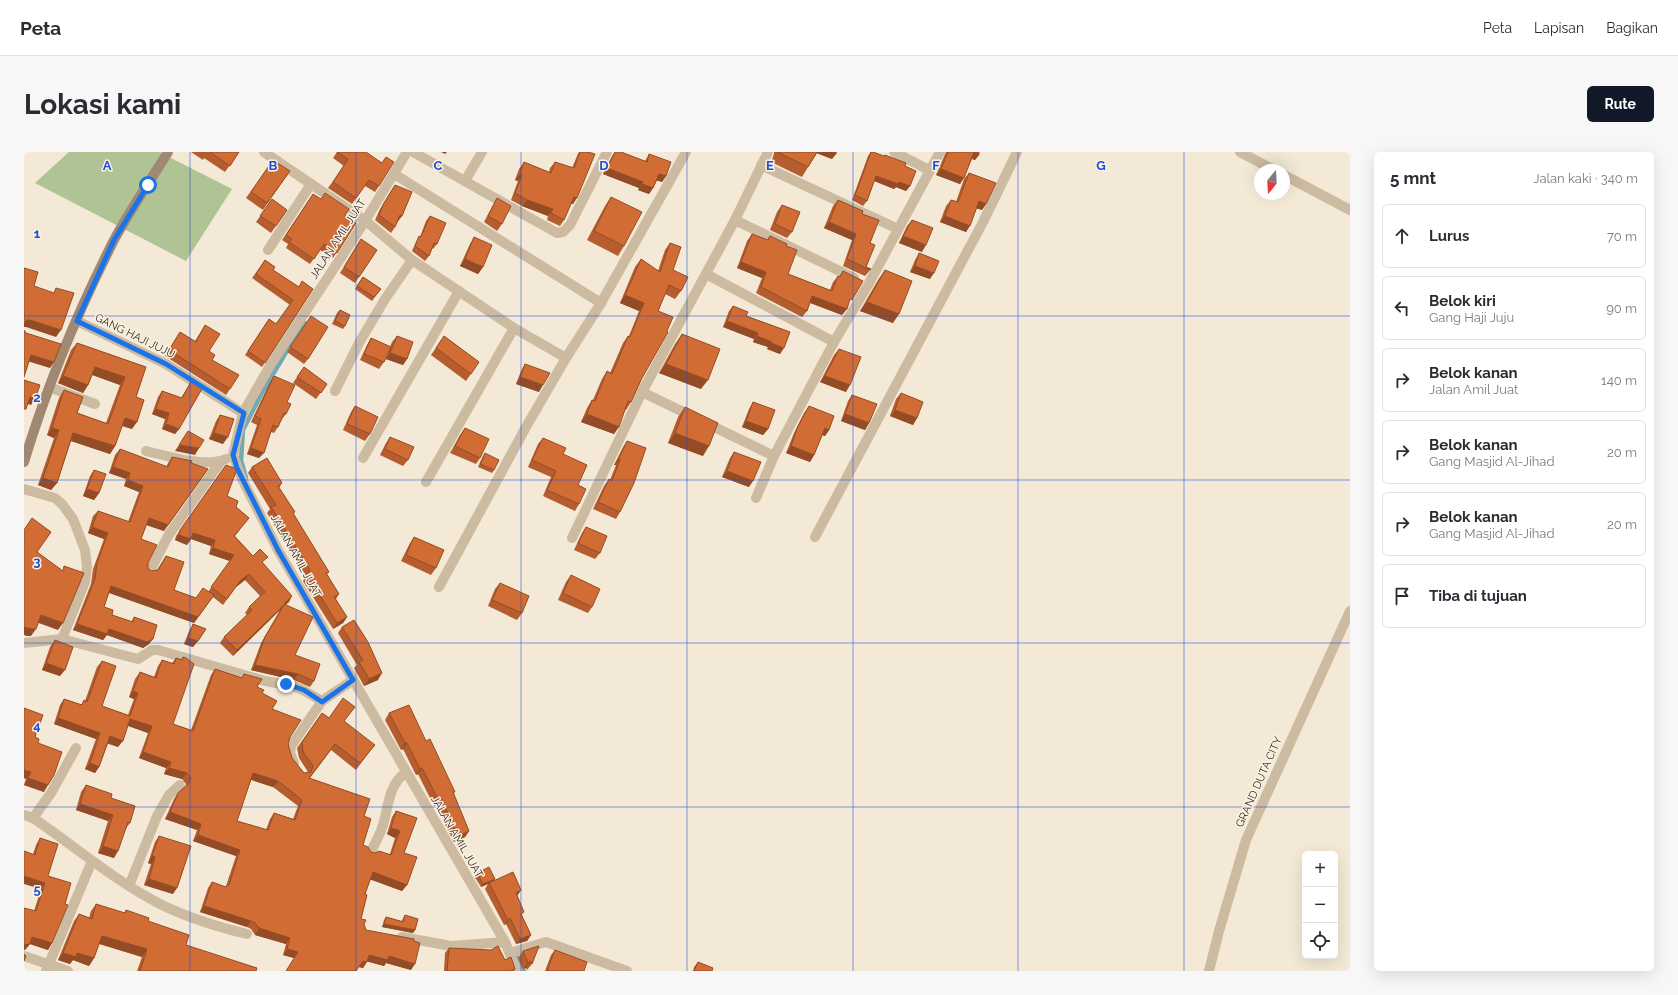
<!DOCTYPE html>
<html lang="id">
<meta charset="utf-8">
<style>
body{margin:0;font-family:Raleway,sans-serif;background:#f7f7f7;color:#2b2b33}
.controls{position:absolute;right:12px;bottom:12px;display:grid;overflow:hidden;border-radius:6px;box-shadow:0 4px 16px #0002}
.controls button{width:36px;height:36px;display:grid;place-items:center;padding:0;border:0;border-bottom:1px solid #e1e1e2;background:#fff;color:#2b2b33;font:20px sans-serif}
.compass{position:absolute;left:1230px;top:12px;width:36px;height:36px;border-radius:50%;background:#fff;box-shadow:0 4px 16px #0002;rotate:198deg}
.stop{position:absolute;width:12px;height:12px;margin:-9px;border:3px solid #1a73e8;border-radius:50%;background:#fff}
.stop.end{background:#1a73e8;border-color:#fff;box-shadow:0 1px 4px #0008}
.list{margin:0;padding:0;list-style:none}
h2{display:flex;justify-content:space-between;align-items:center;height:52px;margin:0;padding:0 16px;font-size:17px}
h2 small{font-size:13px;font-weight:400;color:#7c7c81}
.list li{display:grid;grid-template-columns:26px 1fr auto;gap:12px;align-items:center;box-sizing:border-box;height:64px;margin:0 8px 8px;padding:0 8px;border:1px solid #e1e1e2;border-radius:6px}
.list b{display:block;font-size:15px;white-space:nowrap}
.list p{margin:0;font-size:13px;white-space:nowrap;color:#7c7c81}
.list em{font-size:13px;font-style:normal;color:#7c7c81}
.icon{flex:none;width:22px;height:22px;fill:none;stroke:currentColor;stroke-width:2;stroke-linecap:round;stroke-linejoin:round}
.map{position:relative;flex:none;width:1326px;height:819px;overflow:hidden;border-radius:6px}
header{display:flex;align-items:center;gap:24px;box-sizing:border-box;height:56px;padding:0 20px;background:#fff;border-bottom:1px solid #e1e1e2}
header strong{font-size:19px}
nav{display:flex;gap:22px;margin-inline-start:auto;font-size:14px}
.intro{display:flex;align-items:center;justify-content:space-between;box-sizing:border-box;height:96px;padding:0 24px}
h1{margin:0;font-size:28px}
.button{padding:10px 18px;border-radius:6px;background:#111827;color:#fff;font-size:14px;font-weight:700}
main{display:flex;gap:24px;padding:0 24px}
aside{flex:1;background:#fff;border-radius:6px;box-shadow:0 4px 16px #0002}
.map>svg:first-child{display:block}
.green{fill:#afc395}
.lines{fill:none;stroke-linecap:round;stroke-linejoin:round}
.stream{stroke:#73a9b3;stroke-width:4.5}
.street{stroke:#ccbaa1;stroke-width:10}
.secondary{stroke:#a08873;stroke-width:10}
.wall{fill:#b55d2e;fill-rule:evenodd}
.shaded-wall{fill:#934c25}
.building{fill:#d26c35;stroke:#934c25;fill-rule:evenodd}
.route{stroke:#1a73e8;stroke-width:5}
.grid{fill:none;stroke:#1d4ed8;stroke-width:1;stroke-opacity:0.55}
.labels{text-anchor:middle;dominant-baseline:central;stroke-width:3;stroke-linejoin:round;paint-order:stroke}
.street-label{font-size:11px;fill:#362c25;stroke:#fbf2e3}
.grid-label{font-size:13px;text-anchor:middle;font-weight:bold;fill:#1d4ed8;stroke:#fbf2e3;stroke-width:3;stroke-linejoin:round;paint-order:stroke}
</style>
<header>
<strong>Peta</strong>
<nav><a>Peta</a><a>Lapisan</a><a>Bagikan</a></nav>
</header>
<div class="intro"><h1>Lokasi kami</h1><a class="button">Rute</a></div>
<main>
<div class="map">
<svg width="1326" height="819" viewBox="0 0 1326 819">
<rect width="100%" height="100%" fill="#f3e9d6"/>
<!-- green -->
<path class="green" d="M45,0H137V1L208,37L162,109L11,31Z"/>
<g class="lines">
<!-- stream -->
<g class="stream">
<path d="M222,326L217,308L219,278L239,239L280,170"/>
<path d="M491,802L500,819"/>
</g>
<!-- street -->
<g class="street">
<path d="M240,0L343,70L388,108L490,176L542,206"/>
<path d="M383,0L341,69L247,212L219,261L209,303L218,327L254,398L481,790L493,819"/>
<path d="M389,0L533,81L539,80L546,73L583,0"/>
<path d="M870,0L905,18"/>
<path d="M1216,0L1250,18"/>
<path d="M737,13L874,77"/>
<path d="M370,22L577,151"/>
<path d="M1260,23L1326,58"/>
<path d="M441,29L458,0"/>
<path d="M711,68L830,126"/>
<path d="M244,98L287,32"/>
<path d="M682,122L810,190"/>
<path d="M53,169L142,212L219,261"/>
<path d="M25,235L71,252"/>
<path d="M311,239L335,191L361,147L388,108"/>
<path d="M618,240L750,304L810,190L844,133L916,0"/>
<path d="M122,299C143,304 182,316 202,307"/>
<path d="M339,306L435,139"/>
<path d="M402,330L490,176"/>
<path d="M0,337L31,346L38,352L49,367L61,398L63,415L61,430L38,487"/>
<path d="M732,346L750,304"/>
<path d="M791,385L959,70L993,0"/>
<path d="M548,386L618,240L711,68L744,0"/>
<path d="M126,419L144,384L197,309"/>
<path d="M415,435L502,275L542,206L577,151L662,0"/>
<path d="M0,491L38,487L114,507L128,498H134L241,529L269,534L279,538L298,549L329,528"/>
<path d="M270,611L266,601L267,594L298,549"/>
<path d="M0,663L9,666C52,695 91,729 136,752C164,766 194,775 223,782"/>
<path d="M9,666L27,641L52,596"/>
<path d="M346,701C351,692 356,683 359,673C365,653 364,634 382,620"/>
<path d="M105,734L133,664L145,643L156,633"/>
<path d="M378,785L427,794L481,790"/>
<path d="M486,801L522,790L603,819"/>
<path d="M0,804L44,819"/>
<path d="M22,819L68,709"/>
<path d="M1185,819L1195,779L1222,688L1326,459"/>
</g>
<!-- secondary -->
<path class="secondary" d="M0,310C23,234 54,159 90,88C106,58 126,29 144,0"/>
</g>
<!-- wall -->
<g class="wall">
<path d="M167,0H215L201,20L180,6L179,8Z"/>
<path d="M313,0L358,11L355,34L351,40L341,34L328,52L304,36L320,14L309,6Z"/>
<path d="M555,0H564L549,52H547L540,68L536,74L523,68L524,64L498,54L487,48L494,29L491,28L495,17L500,10L525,20L526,16L531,10L548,16L553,4Z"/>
<path d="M591,0H597L621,9L625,2L642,24L638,30L633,28L629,36L625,42L614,38L615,36L579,22L588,4Z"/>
<path d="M750,0H813L808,7L793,1L784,15L778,25L747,10L750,2Z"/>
<path d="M847,0L860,4L861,3L881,14L886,34L882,39L872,35L870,37L850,29L843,49L839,54L828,48L844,4Z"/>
<path d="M922,0H956L951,8L948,7L936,32L912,23Z"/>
<path d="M249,8L266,19L239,58L222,46Z"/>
<path d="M945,21L962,52L958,58L953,56L942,80L916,70L922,54L927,48L932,50L940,27Z"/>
<path d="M371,33L378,64L374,69L371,75L367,81L351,68L356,57Z"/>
<path d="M289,42L332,71L309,106L296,98L286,112L262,96L264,92L258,88Z"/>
<path d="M587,45L600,94L594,104L563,88L581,54Z"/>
<path d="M473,46L478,72L473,79L460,70L469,53Z"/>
<path d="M248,47L263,58L247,81L232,70Z"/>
<path d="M814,48L838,62L846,91L842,115L847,117L841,124L819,114L828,88L800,76L809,54Z"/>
<path d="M758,53L768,80L763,86L746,78L753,60Z"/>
<path d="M406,64L413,92L409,97L408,96L405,104L401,109L388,99L392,90L395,84L396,85L402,69Z"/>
<path d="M888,68L898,100L875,91L883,74Z"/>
<path d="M728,82L743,88L746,84L762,94L764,122L806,138L809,130L814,124L815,125L819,119L824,154L818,163L786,151L783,159L778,165L732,141L738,126L713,116L723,89Z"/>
<path d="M450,85L459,115L454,122L436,114L446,92Z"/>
<path d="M337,87L353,98L331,131L316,121Z"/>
<path d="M646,91L649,118L657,139L651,147L641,142L634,159L618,226L607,250L602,258H601L590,282L557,270L563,256L568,248H569L578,227L583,219L586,221L599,191L604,184H605L615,159L596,151L611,115L617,107L634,119L641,98Z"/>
<path d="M895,101L906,127L886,120L891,108Z"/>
<path d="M241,108L249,118L274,135L289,137L238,215L221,203L245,167L252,172L266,153L228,126Z"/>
<path d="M861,118L869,171L836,159L854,128Z"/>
<path d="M339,125L357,137L348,149L331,137Z"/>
<path d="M709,154L722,164L766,180L756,202L743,197L744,195L729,190L730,187L699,175L705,159Z"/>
<path d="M316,158L321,174L319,177L308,172L313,161Z"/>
<path d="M287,164L284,207L280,212L263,200Z"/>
<path d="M181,173L185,199L188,208L206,237L202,243L141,204L156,180L171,189Z"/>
<path d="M658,182L677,237L635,221L651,192Z"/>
<path d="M373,184L383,207L379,213L362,207L366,197L360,210L355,217L336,208L343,193L347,186L366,195L368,190Z"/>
<path d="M420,184L455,210L442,229L407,203Z"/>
<path d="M53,191L122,215L112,245L108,277L98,274L91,294L86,302L47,289L33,331L27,338L14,333L30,286L23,283L35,246L40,238L53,261L82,271L96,233L68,223L64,233L59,241L34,231L47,198Z"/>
<path d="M815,197L822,240L796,230L810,203Z"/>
<path d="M501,212L515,240L492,232L497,219Z"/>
<path d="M280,215L303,232L292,247L269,231Z"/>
<path d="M250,224L263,250L262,262L258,267L254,275L250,281L247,280L235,306L223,302L233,273L227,270L246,230Z"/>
<path d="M168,228L155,277L151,282L138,277L141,267L128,262L134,245L138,239L157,246Z"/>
<path d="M877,241L893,266L889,273L866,264L872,247Z"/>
<path d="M828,243L845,271L841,278L817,269L824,249Z"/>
<path d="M729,250L744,277L739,283L718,275L725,257Z"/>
<path d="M331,254L346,282L341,289L319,278L327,260Z"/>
<path d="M785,254L805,278L801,284L798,283L790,303L786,310L762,301L770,281L780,261Z"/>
<path d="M661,255L679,304L644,291L654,265Z"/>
<path d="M196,263L199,292L185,287L192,269Z"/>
<path d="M441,276L456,306L452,312L426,301L436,283Z"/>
<path d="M366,285L384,308L379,314L356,303L362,291Z"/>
<path d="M519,286L539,302L554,333L555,352L551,359L519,344L527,325L504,315L514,292Z"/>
<path d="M603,289L596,360L592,367L569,357L580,334L585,327L586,328L592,313H590L599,295Z"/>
<path d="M96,297L142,315L144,311L148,305L140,379L122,373L117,387L124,411V416L127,419L133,418L142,404L150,438L172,446L184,440L206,409L185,402L187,394L167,387L163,393L151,388L152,384L202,313L203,344L212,355L225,366L211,384L229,404L239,411L265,450L262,452L271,503L290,529L286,535L270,528L227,518L237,491L256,458L209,504L196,491L200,485L223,463L221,461L225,455L236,444L221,428L212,435L199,453L189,445L170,471L85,441L80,455L88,463L107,470L110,465L125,492L119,496L83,483L79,488L49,478L67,432L69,417L80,387L64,381L69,364L74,359L104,370L115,340L100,334L102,327L85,321L91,303Z"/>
<path d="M710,300L725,335L698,325L706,306Z"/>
<path d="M461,301L470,318L468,321L454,315L459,304Z"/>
<path d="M228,315L258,331L255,336L269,362L305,420L303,422L315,442L312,447L323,465L319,471L309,477L279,429L282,424L243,361L246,357L224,321Z"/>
<path d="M70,318L75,341L70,348L59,344L66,324Z"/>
<path d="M562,375L576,401L571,407L550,398L558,381Z"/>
<path d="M390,385L412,416L407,423L377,409L386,391Z"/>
<path d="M547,423L568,455L564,461L534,448L542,430Z"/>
<path d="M476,431L498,461L493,468L464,454L471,437Z"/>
<path d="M169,472L182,477L169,495L160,492L165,479Z"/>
<path d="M318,475L354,528L340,534L330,516L333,513L314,481Z"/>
<path d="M31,488L36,524L18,518L26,495Z"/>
<path d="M159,505L149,572L167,578L187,523L191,517L218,526L220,522L238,541L266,585L264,592L268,606L280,621L284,620L275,606L273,596L298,561L305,566L320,569L346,599L332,618L307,598L286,626L340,664L339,693L347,700L351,701L366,702L371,686L363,682L368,665L372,659L380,701L383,733L378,739L346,727L341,742L337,767L342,778L387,818L362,811L360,814L343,809L339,816L335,815L270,806L259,803L262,792L231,783L227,777L223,775L176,760L184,736L188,730L202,735V734L212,704L169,689L173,678L141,667L150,647L154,641L162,634V632L158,627L140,622L142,616L115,606L124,581L104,574L94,595L84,591L75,615L71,621L61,617L72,587L30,572L36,553L40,547L57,553L60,548L61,549L73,515L78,509V554L104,563L110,547L105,545L111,527L116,520L130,525L134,514L138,508L148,511L152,506L157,508ZM227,628L249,635L274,654L269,667L250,661L246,667L242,678L213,669Z"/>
<path d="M0,556L14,591L20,640L0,633L2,627L0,626Z"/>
<path d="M365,561L402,589L431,640L429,641L445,679L441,685L430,690L421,673L422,672L413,652L410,654L394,622L392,623L379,597L377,598L361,568Z"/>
<path d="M62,633L87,646L106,671L102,676L90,706L74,701L84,669L52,658L57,640Z"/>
<path d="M135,684L149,742L120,733L127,712L124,711L131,690Z"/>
<path d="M16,686L24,724L28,791L24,798L6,792L1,798L10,759L17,737L9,702L12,693Z"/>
<path d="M453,721L471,727L469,729L497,738L493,744L498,764L507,783L503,789L492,792L482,772L480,773L461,737L464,732L457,735L450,724Z"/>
<path d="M72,752L100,761L102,758L124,769L162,793L232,819H113L118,805L75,792L70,806L65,814L49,808L46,812L34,808L50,769L55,762L65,766L67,759Z"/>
<path d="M381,763L391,778L389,781L358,775L360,768L362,765L378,769L379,766Z"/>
<path d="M515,794L508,812L503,818L502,816L499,817L494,806L499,799Z"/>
<path d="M425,796L491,817L490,819H420L421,801Z"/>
<path d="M531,798L560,819H521L527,803Z"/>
<path d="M674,810L688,819H669L670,815Z"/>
</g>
<!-- shaded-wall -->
<g class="shaded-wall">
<path d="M417,0H423L421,2Z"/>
<path d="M792,0H811L813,1L808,7L792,1Z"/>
<path d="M950,0L956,2L951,8L946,6Z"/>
<path d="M583,16L619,30L615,36L579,22Z"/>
<path d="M917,17L940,26L936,32L912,23Z"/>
<path d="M496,22L498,23L494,29L491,28Z"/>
<path d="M635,22L642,24L638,30L631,28Z"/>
<path d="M852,24L875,30L886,34L882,39L872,35L870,37L848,28Z"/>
<path d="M618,32L629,36L625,42L614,38Z"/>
<path d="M550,45L553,46L549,52L546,51Z"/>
<path d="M503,48L529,57L524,64L498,54Z"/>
<path d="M955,49L962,52L958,58L951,56Z"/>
<path d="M376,63L378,64L374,69L372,68Z"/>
<path d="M921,64L946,74L942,80L916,70Z"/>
<path d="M805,70L832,82L828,88L800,76Z"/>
<path d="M879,84L902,93L898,100L875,91Z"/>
<path d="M441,107L459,115L454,122L436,114Z"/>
<path d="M717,110L742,120L738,126L713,116Z"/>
<path d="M891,114L910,121L906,127L886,120Z"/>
<path d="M601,143L620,151L615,159L596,151Z"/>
<path d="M788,144L823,157L818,163L784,150Z"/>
<path d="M843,150L875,162L869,171L836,159Z"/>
<path d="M3,168H6L37,178L32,185L2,175H0V171Z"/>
<path d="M703,169L734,181L730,187L699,175Z"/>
<path d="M733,184L748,190L744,195L729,190Z"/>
<path d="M747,191L760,196L756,202L743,197Z"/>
<path d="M366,201L383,207L379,213L362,207Z"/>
<path d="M7,203L30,210L26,216L3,209Z"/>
<path d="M642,212L684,228L677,237L635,221Z"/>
<path d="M71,215L101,225L96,233L66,222Z"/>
<path d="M39,224L64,233L59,241L34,231Z"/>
<path d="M801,224L826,233L822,240L796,230Z"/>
<path d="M496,225L519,233L515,240L492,232Z"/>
<path d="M6,245L11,247L7,253L1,251Z"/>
<path d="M132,257L145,261L141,267L128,262Z"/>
<path d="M871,258L893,266L889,273L866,264Z"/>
<path d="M563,262L595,275L590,282L557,270Z"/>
<path d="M821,262L845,271L841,278L817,269Z"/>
<path d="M101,266L113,270L108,277L96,273Z"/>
<path d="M722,269L744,277L739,283L718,275Z"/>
<path d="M142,272L155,277L151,282L138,277Z"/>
<path d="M28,276L35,278L30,286L23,283Z"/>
<path d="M801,276L805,278L801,284L796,282Z"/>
<path d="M49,281L91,294L86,302L44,288Z"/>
<path d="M190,281L204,285L199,292L185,287Z"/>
<path d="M651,281L685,294L679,304L644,291Z"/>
<path d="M155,293L175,296L171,303L151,299Z"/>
<path d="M767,294L790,303L786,310L762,301Z"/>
<path d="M227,296L240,301L235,306L223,302Z"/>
<path d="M595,306L596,307L592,313H590Z"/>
<path d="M89,315L106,321L102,327L85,321Z"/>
<path d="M184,317L140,379L120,372L125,366Z"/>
<path d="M703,319L729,329L725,335L698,325Z"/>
<path d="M19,326L33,331L27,338L14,333Z"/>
<path d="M104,328L119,334L115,340L100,334Z"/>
<path d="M63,337L75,341L70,348L59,344Z"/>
<path d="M68,375L84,381L80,387L64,381Z"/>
<path d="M169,381L191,388L187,394L167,387L163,393L151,388L155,383Z"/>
<path d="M189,396L210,403L206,409L185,402Z"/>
<path d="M225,422L221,428L212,435L216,429Z"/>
<path d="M87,434L174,465L190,443L170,471L83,440Z"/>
<path d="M268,444L265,450L258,456L260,453L256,458L209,504L213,498L260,452Z"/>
<path d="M17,463L39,471L34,478L12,470Z"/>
<path d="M323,465L319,471L309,477L313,471Z"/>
<path d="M53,472L85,477L129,487L125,492L119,496L83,483L79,488L49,478Z"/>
<path d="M0,475L12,477L7,484H3L0,483Z"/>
<path d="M164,486L174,489L169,495L160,492Z"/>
<path d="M22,511L41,518L36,524L18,518Z"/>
<path d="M231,513L274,522L270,528L227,518Z"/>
<path d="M358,521L354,528L340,534L345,527Z"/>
<path d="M109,539L114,541L110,547L105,545Z"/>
<path d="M34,566L76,581L72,587L30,572Z"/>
<path d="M106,567L128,574L124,581L102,573Z"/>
<path d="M86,584L99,589L94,595L82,591Z"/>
<path d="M381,591H383L379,597L377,598Z"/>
<path d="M119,600L147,610L142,616L115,606Z"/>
<path d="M66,611L75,615L71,621L61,617Z"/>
<path d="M145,616L163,621L158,627L140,622Z"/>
<path d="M398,616L394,622L392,623L396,617Z"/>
<path d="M0,618L7,620L2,627L0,626Z"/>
<path d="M229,621L254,629L249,635L225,627Z"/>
<path d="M4,626L24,633L20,640L0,633Z"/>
<path d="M417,646L413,652L410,654L414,647Z"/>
<path d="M56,652L89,663L84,669L52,658Z"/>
<path d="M146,660L177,672L173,678L141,667Z"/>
<path d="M367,676L376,679L371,686L363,682Z"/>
<path d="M445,679L441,685L430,690L435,684Z"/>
<path d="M174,683L216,698L212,704L169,689Z"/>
<path d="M79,694L94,699L90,706L74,701Z"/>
<path d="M128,704L131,705L127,712L124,711Z"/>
<path d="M349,720L383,733L378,739L345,727Z"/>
<path d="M0,724L21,731L17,737L0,732Z"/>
<path d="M125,727L153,736L149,742L120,733Z"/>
<path d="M471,727L468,730L465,731L464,732L457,735L459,732Z"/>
<path d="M497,738L493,744L492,741Z"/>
<path d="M180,754L227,769L223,775L176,760Z"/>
<path d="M486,766L482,772L480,773L484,768Z"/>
<path d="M360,772L391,778L389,781L358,775Z"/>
<path d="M235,776L266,786L262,792L231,783Z"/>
<path d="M507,783L503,789L492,792L496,787Z"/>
<path d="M78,784L123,797L118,805L73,791Z"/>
<path d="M8,785L28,791L24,798L6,792L1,798H0V793Z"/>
<path d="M263,797L274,800L270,806L259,803Z"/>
<path d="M39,801H53L70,806L65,814L49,808L46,812L34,808Z"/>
<path d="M345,803L365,804L391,812L387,818L362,811L360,814L341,809Z"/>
<path d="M339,809L343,810L339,816L335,815Z"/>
<path d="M507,809L502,816L499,817L504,811Z"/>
</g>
<!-- building -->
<g class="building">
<path d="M186,0H215L206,14Z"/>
<path d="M313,0H342L358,11L362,5L370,10L355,34L345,28L332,46L309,30L324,7Z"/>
<path d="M556,0H564L571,2L553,46L550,45L540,68L527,61L529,57L503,48L491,41L498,23L496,22L500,10L527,21L531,10L550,16Z"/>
<path d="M591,0H597L623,10L625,2L647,10L642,24L635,22L629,36L618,32L619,30L583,16Z"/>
<path d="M753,0H793L784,15Z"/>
<path d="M847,0H849L860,4L861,3L882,11L881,14L892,19L886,34L875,30L874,32L852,24L843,49L831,43Z"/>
<path d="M924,0H950L940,26L917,17Z"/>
<path d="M249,8L266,19L243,51L227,40Z"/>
<path d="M945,21L972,31L962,52L955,49L946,74L921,64L927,48L934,50Z"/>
<path d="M371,33L388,40L378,64L376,63L371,75L355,63L360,51Z"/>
<path d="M301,41L325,57L321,63L332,71L313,101L300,92L290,107L265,90L268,87L262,83L289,42L297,47Z"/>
<path d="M587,45L618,60L600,94L570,79Z"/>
<path d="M473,46L487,54L478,72L464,64Z"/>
<path d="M248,47L263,58L252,74L236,64Z"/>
<path d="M814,48L839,59L838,62L855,68L846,91L851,93L842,115L847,117L846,118L823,107L832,82L805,70Z"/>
<path d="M758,53L776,60L768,80L751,72Z"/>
<path d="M406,64L422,71L413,92L410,91L405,104L391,94L395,84L397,85Z"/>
<path d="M888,68L909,76L902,93L879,84Z"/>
<path d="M728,82L744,88L746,84L763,92L762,94L773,98L764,122L808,139L814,124L816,125L819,119L839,129L828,148L826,147L823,157L788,144L783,159L737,135L742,120L717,110Z"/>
<path d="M450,85L468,93L459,115L441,107Z"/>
<path d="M337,87L353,98L335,125L320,115Z"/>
<path d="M646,91L657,95L649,118L664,125L657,139L645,133L634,159L649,165L643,179L644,180L618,226L607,250L604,249L595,275L563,262L568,248L571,249L583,219L588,222L604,184L606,185L620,151L601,143L617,107L636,120Z"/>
<path d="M895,101L915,109L910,121L891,114Z"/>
<path d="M241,108L251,115L249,118L275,135L278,129L289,137L241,211L224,199L245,167L252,172L269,148L232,122Z"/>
<path d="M0,116L14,120L10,134L30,141L32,136L50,141L37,178L6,168H3L0,171Z"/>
<path d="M861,118L888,129L875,162L843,150Z"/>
<path d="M339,125L357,137L350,145L333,134Z"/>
<path d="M709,154L724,160L722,164L766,180L760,196L747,191L748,190L733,184L734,181L703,169Z"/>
<path d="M316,158L326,163L321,174L311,169Z"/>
<path d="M287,164L304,175L284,207L266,195Z"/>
<path d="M181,173L196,182L185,199L191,203L188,208L215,223L206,237L145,198L156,180L172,190Z"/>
<path d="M0,178L2,181L37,192L30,210L7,203L0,225Z"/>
<path d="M658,182L696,197L684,228L642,212Z"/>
<path d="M373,184L389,190L383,207L366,201Z"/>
<path d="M420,184L455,210L447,222L412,196Z"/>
<path d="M347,186L367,195L360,210L340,202Z"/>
<path d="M53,191L122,215L112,245L120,248L113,270L101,266L91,294L49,281L33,331L19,326L35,278L28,276L40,238L59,245L53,261L84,272L101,225L71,215L64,233L39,224Z"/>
<path d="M815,197L837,205L826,233L801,224Z"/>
<path d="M501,212L526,221L519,233L496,225Z"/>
<path d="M280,215L303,232L297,241L273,225Z"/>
<path d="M250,224L271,233L263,250L267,252L262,262L260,261L254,275L249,273L240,301L227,296L237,267L231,264Z"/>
<path d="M0,228L16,233L11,247L6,245L2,257H0Z"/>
<path d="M168,228L179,235L155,277L142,272L145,261L132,257L138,239L158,246Z"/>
<path d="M877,241L899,250L893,266L871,258Z"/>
<path d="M828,243L853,252L845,271L821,262Z"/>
<path d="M729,250L751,258L744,277L722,269Z"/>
<path d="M331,254L354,265L346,282L323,272Z"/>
<path d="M785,254L810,264L805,278L801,276L790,303L767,294L774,274Z"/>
<path d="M661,255L694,271L685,294L651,281Z"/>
<path d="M196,263L210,267L204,285L190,281Z"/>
<path d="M441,276L465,287L456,306L431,294Z"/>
<path d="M164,279L180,288L175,296L155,293Z"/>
<path d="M366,285L390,295L384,308L361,297Z"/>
<path d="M519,286L542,296L539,302L563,313L554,333L562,337L555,352L523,338L532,319L508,308Z"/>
<path d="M603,289L622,296L610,331L596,360L574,350L585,327L588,329L596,307L595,306Z"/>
<path d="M96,297L144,315L148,305L168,309L167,311L184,317L144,373L125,366L117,387L133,393L124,411V416L127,419L134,418L142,404L160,410L150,438L172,446L179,436L190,443L174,465L87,434L80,455L89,458L88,463L109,470L110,465L133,473L129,487L123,490L85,477L83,482L53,472L71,427L73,411L84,381L68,375L74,359L106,370L119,334L104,328L106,321L89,315Z"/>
<path d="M710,300L737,310L729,329L703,319Z"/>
<path d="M461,301L475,308L470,318L456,312Z"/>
<path d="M243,306L258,331L254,334L271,360L269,361L305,420L302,421L315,442L310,445L323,465L313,471L283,423L286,418L247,355L252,353L228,315Z"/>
<path d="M202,313L213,317L203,344L214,349L212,355L225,366L210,384L229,404L236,397L244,405L238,410L268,444L260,452L289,465L271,503L296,512L290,529L274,522L231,513L241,485L260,453L213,498L200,485L228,458L225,455L241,440L225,422L216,429L203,447L187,435L210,403L189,396L191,388L169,381L167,387L155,383L156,378Z"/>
<path d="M70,318L82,322L75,341L63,337Z"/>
<path d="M8,366L27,380L13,400L39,419L40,414L60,421L39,471L17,463L12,477H8L0,475V389L1,385L0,384V378Z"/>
<path d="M562,375L583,384L576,401L554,391Z"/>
<path d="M390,385L420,398L412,416L382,403Z"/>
<path d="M547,423L576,437L568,455L539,441Z"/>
<path d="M476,431L505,444L498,461L468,448Z"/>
<path d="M330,468L344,490L358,521L345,527L335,510L339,508L318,475Z"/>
<path d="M169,472L182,477L174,489L164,486Z"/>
<path d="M31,488L49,495L41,518L22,511Z"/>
<path d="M159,505L162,506L170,512L149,572L169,579L191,517L218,526L220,522L238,527L233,535L240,538L238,541L253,549L248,557L277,568L266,585L264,592L268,606L280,621L287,620L289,614L279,600L278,590L298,561L305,566L319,546L331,555L320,569L351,593L336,611L311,592L285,626L346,647L340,664L347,667L339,693L344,695L347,700L351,701L355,699L367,703L376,679L367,676L372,659L393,666L380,701L393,705L383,733L349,720L341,742L343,743L337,767L342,768L340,772L342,778L390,787V789L396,791L391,812L365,804L364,808L345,803L343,810L339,809L332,819H262L274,800L263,797L266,786L235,776L231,771L227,769L180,754L188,730L202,735L203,733H205L216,698L174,683L177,672L146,660L154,641L165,631L167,626L163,621L145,616L147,610L119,600L128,574L106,567L99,589L86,584L75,615L66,611L76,581L34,566L40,547L58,553L60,548L63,550L78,509L92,514L78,554L106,564L114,541L109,539L116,520L132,526L138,508L150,512L152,506L158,508ZM229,621L254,629L278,648L271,668L250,661L244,678L213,669Z"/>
<path d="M385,553L402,589L406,587L431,640H429L445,679L435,684L425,667L426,666L417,646L414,647L398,616L396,617L383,591H381L365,561Z"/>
<path d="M0,556L19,563L11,585L15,587L14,591L38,600L30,623L24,633L4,626L7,620L0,618Z"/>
<path d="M62,633L88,642L87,646L111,654L106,671L104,670L94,699L79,694L89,663L56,652Z"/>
<path d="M135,684L167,694L153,736L125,727L131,705L128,704Z"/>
<path d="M16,686L34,692L24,724L47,731L41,752L44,753L28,791L8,785L6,792L0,793V756L12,759L21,731L0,724V699L11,703Z"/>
<path d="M465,715L471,727L459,732L453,721Z"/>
<path d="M489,720L497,738L492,741L500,760L497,762L507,783L496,787L486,766L484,768L465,731Z"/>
<path d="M72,752L101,761L102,758L125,766L124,769L165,783L162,793L233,816L232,819H116L123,797L78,784L70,806L53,801L52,805L39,801L55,762L68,767Z"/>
<path d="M381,763L394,767L391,778L360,772L362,765L379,770Z"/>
<path d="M474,794L481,808L487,805L491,817L486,819H423L425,796L467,798Z"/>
<path d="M515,794L508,812L507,809L504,811L499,799Z"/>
<path d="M531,798L563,810L560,819H524V816Z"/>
<path d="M0,802L2,804L0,809Z"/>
<path d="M674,810L689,816L688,819H670Z"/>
</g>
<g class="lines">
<!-- route -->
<path class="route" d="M124,33L90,88L53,169L142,212L220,261L209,303L213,316L254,398L329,528L298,550L280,538L262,532"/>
</g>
<!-- grid -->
<path class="grid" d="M166,0V819M332,0V819M497,0V819M663,0V819M829,0V819M994,0V819M1160,0V819M0,164H1326M0,328H1326M0,491H1326M0,655H1326"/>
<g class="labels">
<!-- street labels -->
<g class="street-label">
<text transform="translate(314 87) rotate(-57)">JALAN AMIL JUAT</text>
<text transform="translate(111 184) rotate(26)">GANG HAJI JUJU</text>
<text transform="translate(272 404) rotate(61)">JALAN AMIL JUAT</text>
<text transform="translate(1235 630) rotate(-66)">GRAND DUTA CITY</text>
<text transform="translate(433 685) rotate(60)">JALAN AMIL JUAT</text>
</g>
</g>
<g class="grid-label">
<text x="83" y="18">A</text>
<text x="249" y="18">B</text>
<text x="414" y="18">C</text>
<text x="580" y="18">D</text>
<text x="746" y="18">E</text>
<text x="912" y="18">F</text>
<text x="1077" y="18">G</text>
<text x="13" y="86">1</text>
<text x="13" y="250">2</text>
<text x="13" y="414">3</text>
<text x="13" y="578">4</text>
<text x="13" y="742">5</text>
</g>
</svg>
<div class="controls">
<button>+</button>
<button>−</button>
<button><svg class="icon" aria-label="locate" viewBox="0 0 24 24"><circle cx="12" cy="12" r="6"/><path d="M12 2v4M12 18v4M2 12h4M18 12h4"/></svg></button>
</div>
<svg class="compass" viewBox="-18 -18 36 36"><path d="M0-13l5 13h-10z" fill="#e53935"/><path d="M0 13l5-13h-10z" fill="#7c7c81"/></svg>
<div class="stop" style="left:124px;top:33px"></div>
<div class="stop end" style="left:262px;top:532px"></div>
</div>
<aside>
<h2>5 mnt<small>Jalan kaki · 340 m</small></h2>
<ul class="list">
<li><svg class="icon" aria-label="ahead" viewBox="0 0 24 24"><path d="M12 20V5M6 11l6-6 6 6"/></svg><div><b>Lurus</b></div><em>70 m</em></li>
<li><svg class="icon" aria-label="left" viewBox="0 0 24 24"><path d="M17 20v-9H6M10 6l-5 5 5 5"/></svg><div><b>Belok kiri</b><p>Gang Haji Juju</p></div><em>90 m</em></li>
<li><svg class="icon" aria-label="right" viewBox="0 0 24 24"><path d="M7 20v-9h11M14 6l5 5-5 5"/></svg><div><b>Belok kanan</b><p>Jalan Amil Juat</p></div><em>140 m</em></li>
<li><svg class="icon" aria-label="right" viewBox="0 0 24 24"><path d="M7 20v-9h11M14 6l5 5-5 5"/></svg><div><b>Belok kanan</b><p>Gang Masjid Al-Jihad</p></div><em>20 m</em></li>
<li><svg class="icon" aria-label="right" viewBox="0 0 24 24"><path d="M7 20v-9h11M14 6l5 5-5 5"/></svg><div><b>Belok kanan</b><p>Gang Masjid Al-Jihad</p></div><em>20 m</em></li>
<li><svg class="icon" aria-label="arrive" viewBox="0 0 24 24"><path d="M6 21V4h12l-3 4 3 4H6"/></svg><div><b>Tiba di tujuan</b></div></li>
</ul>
</aside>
</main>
